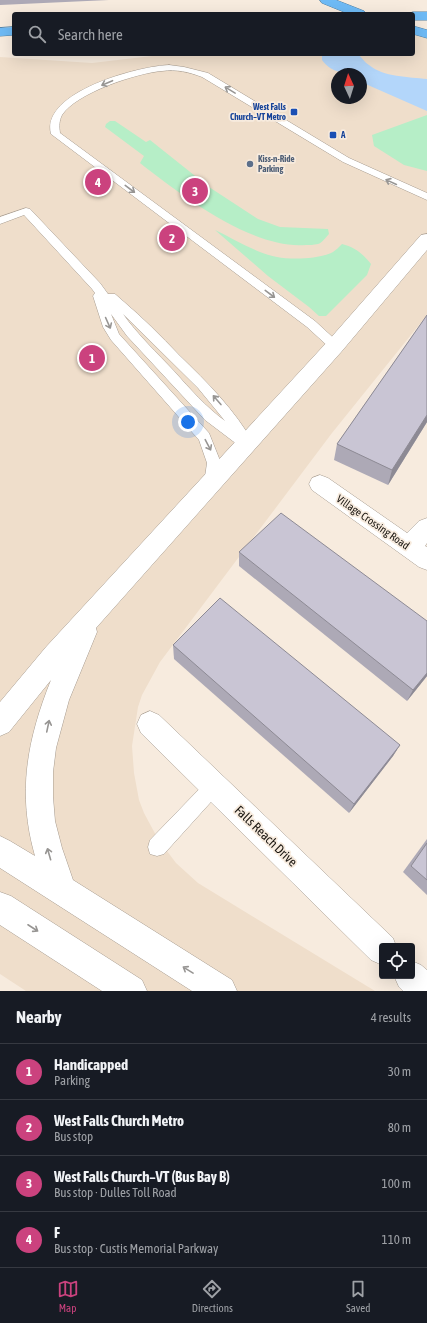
<!DOCTYPE html>
<meta charset="utf-8">
<style>
body{margin:0;font-family:"Asap Condensed",sans-serif;background:#242831;color:#f1f3f6}
.controls{position:absolute;right:12px;bottom:12px;display:grid;overflow:hidden;border-radius:4px;box-shadow:0 4px 16px #0002}
.controls button{width:36px;height:36px;display:grid;place-items:center;padding:0;border:0;border-bottom:1px solid #363941;background:#171b24;color:#f1f3f6;font:20px sans-serif}
.compass{position:absolute;left:331px;top:68px;width:36px;height:36px;border-radius:50%;background:#171b24;box-shadow:0 4px 16px #0002;rotate:356deg}
.you{position:absolute;left:188px;top:422px;width:14px;height:14px;margin:-10px;border:3px solid #fff;border-radius:50%;background:#1a73e8;box-shadow:0 0 0 6px #1a73e833}
.badge{display:grid;place-items:center;width:26px;height:26px;border-radius:50%;background:#cb427e;color:#fff;font-size:13px;font-weight:700}
.pin{position:absolute;translate:-50% -50%;border:2px solid #fff;box-shadow:0 1px 4px #0006}
.list{margin:0;padding:0;list-style:none}
h2{display:flex;justify-content:space-between;align-items:center;height:52px;margin:0;padding:0 16px;font-size:17px}
h2 small{font-size:13px;font-weight:400;color:#9ea1a6}
.list li{display:grid;grid-template-columns:26px 1fr auto;gap:12px;align-items:center;box-sizing:border-box;height:56px;padding:0 16px;border-top:1px solid #363941}
.list b{display:block;font-size:15px;white-space:nowrap}
.list p{margin:0;font-size:13px;white-space:nowrap;color:#9ea1a6}
.list em{font-size:13px;font-style:normal;color:#9ea1a6}
.icon{flex:none;width:22px;height:22px;fill:none;stroke:currentColor;stroke-width:2;stroke-linecap:round;stroke-linejoin:round}
.map{position:relative;flex:none;width:427px;height:991px;overflow:hidden}
.search{position:absolute;background:#171b24;box-shadow:0 4px 16px #0002;left:12px;right:12px;top:12px;height:44px;display:flex;align-items:center;gap:10px;box-sizing:border-box;padding:0 14px;border-radius:4px;color:#9ea1a6;font-size:15px}
.sheet{height:276px;background:#171b24}
nav{display:flex;justify-content:space-around;align-items:center;box-sizing:border-box;height:56px;border-top:1px solid #363941;background:#171b24;font-size:11px;color:#9ea1a6}
nav a{display:grid;justify-items:center;gap:2px}
nav .on{color:#cb427e}
.map>svg:first-child{display:block}
.built{fill:#efdecb;fill-rule:evenodd}
.green{fill:#b6eec7}
.water{fill:#b3d6fa}
.lines{fill:none;stroke-linecap:round;stroke-linejoin:round}
.service-casing{stroke:#a69b8f;stroke-width:1}
.minor-casing{stroke:#a69b8f;stroke-width:1}
.motorway-casing{stroke:#5080a4;stroke-width:1}
.service{fill:#fff;fill-rule:evenodd}
.minor{fill:#fff;fill-rule:evenodd}
.motorway{fill:#6ebaf5;fill-rule:evenodd}
.wall{fill:#ada9b6}
.shaded-wall{fill:#8d8a94}
.building{fill:#c9c5d4;stroke:#8d8a94}
.oneway{stroke:#979593}
.transit-dot{fill:#1a4fb4;stroke:#f7ebde;stroke-width:1.5}
.service-dot{fill:#5c6f8a;stroke:#f7ebde;stroke-width:1.5}
.labels{text-anchor:middle;dominant-baseline:central;stroke-width:3.5;stroke-linejoin:round;paint-order:stroke}
.far-transit-label{font-size:9px;font-weight:bold;fill:#164399;stroke:#f7ebde;text-anchor:end}
.far-service-label{font-size:9px;font-weight:bold;fill:#4e5e75;stroke:#f7ebde;text-anchor:start}
.street-label{font-size:11px;fill:#18140f;stroke:#f7ebde}
.near-street-label{font-size:13px;fill:#18140f;stroke:#f7ebde}
</style>
<div class="map">
<svg width="427" height="991" viewBox="0 0 427 991">
<rect width="100%" height="100%" fill="#f7ebde"/>
<!-- built -->
<path class="built" d="M413,31H427V315L332,433L160,662L142,695L138,707L132,746L134,773L139,800L144,813L158,839L176,863L198,883L375,991H26L0,974V57L92,63L169,54H413ZM337,74H361V98H337Z"/>
<!-- green -->
<g class="green">
<path d="M427,115V171L404,165L374,146L372,135Z"/>
<path d="M110,121H115L146,142L150,140L209,187L258,219L280,227L328,229L329,234C326,237 322,243 318,244C314,245 309,245 306,245C253,250 181,195 140,163L144,156L105,127L106,124Z"/>
<path d="M215,230C234,239 256,253 277,257C292,260 320,259 333,252C336,250 339,247 342,244C355,247 363,254 371,264L367,275L326,316H319L309,307L268,276Z"/>
</g>
<!-- water -->
<path class="water" d="M322,54H357C362,57 364,62 369,65C383,77 409,77 427,79V111L361,82V74C346,74 331,73 322,60Z"/>
<g class="lines">
<!-- service casing -->
<g class="service-casing">
<g id="service">
<path d="M169,65L184,67L208,73L349,158L427,193V200L343,162L202,77C189,72 176,69 162,71C137,73 76,93 62,115C59,121 59,126 60,133L315,321L339,343L341,346L339,349L335,350L331,349L307,327L51,134C40,92 139,66 169,65Z"/>
<path d="M26,208L30,209L100,283L108,294H115L123,301C143,318 161,336 179,355C207,382 235,410 254,444L252,448L247,449L242,448L205,420L127,336L111,314L119,334L209,433L221,463L218,484L216,488L211,490L206,488L204,484L207,463L199,440L111,340L103,327L93,296L95,293L92,289L24,215L0,224V217ZM123,314L198,388L225,421C206,407 190,389 174,371C157,353 137,334 123,314Z"/>
<path d="M214,777L220,780L223,786L220,792L164,854L157,856L150,854L148,847L150,840L208,780Z"/>
</g>
</g>
<!-- minor casing -->
<g class="minor-casing">
<g id="minor">
<path d="M427,234V250L342,351L96,628L97,632L69,700L56,748L53,772V797L55,821L62,848L73,880L232,980L237,991H192L0,868V836L10,841L35,856C17,793 27,740 51,680L9,732L0,736V702L46,647L328,341L421,235Z"/>
<path d="M320,475L328,478L407,533L419,521L427,518V543L425,546L427,547V570L419,567L312,490L309,484L312,478Z"/>
<path d="M150,711L159,715L393,938L396,946H382V965L371,960L141,733L137,724L141,715Z"/>
<path d="M0,892L11,896L142,980L147,991H102L0,925Z"/>
<path d="M412,961L421,965L427,970V991H403L399,987L394,976H412Z"/>
</g>
</g>
<!-- motorway casing -->
<g class="motorway-casing">
<g id="motorway">
<path d="M320,0H336L364,11L366,14H349L322,3Z"/>
<path d="M413,12H427V20H413V14H408Z"/>
<path d="M413,26L427,30V38L413,34Z"/>
<path d="M14,27V35L0,36V28Z"/>
</g>
</g>
<!-- service -->
<use href="#service" class="service"/>
<!-- minor -->
<use href="#minor" class="minor"/>
<!-- motorway -->
<use href="#motorway" class="motorway"/>
</g>
<!-- wall -->
<g class="wall">
<path d="M0,0H109L0,5Z"/>
<path d="M427,315V422L388,485L334,460L337,444Z"/>
<path d="M239,552L427,621V676L407,701L239,566Z"/>
<path d="M173,645L400,745L393,756L349,813L174,659Z"/>
<path d="M427,839V895L403,872Z"/>
</g>
<!-- shaded-wall -->
<g class="shaded-wall">
<path d="M427,415V422L388,485L392,470Z"/>
<path d="M427,673V676L407,701L413,690Z"/>
<path d="M400,745L393,756L349,813L354,804Z"/>
</g>
<!-- building -->
<g class="building">
<path d="M427,315V415L392,470L337,444Z"/>
<path d="M281,513L427,621V673L413,690L239,552Z"/>
<path d="M220,598L400,745L354,804L173,645Z"/>
<path d="M427,843V880L411,866Z"/>
</g>
<!-- one-way arrows -->
<defs><path id="oneway-shaft" d="M-6 0H5M1.5-3L5.5 0L1.5 3" fill="none" stroke-width="1.6" stroke-linecap="round" stroke-linejoin="round"/></defs>
<g class="oneway">
<use href="#oneway-shaft" transform="translate(107 83) rotate(157)"/>
<use href="#oneway-shaft" transform="translate(230 90) rotate(-149)"/>
<use href="#oneway-shaft" transform="translate(391 182) rotate(-155)"/>
<use href="#oneway-shaft" transform="translate(130 189) rotate(37)"/>
<use href="#oneway-shaft" transform="translate(270 294) rotate(37)"/>
<use href="#oneway-shaft" transform="translate(108 323) rotate(66)"/>
<use href="#oneway-shaft" transform="translate(217 400) rotate(-131)"/>
<use href="#oneway-shaft" transform="translate(208 445) rotate(62)"/>
<use href="#oneway-shaft" transform="translate(48 726) rotate(-78)"/>
<use href="#oneway-shaft" transform="translate(49 854) rotate(-106)"/>
<use href="#oneway-shaft" transform="translate(33 928) rotate(33)"/>
<use href="#oneway-shaft" transform="translate(188 970) rotate(-148)"/>
</g>
<!-- markers -->
<g class="transit-dot">
<rect x="290" y="108" width="8" height="8" rx="2"/>
<rect x="329" y="131" width="8" height="8" rx="2"/>
</g>
<circle class="service-dot" cx="250" cy="164" r="4"/>
<g class="labels">
<!-- far-transit labels -->
<g class="far-transit-label">
<text x="286" y="107">West Falls<tspan x="286" dy="10">Church–VT Metro</tspan></text>
<text x="341" y="135" text-anchor="start">A</text>
</g>
<!-- far-service labels -->
<g class="far-service-label">
<text x="258" y="159">Kiss-n-Ride<tspan x="258" dy="10">Parking</tspan></text>
</g>
<!-- street labels -->
<g class="street-label">
<text transform="translate(373 522) rotate(35)">Village Crossing Road</text>
</g>
<!-- near-street labels -->
<g class="near-street-label">
<text transform="translate(266 836) rotate(44)">Falls Reach Drive</text>
</g>
</g>
</svg>
<div class="controls">
<button><svg class="icon" aria-label="locate" viewBox="0 0 24 24"><circle cx="12" cy="12" r="6"/><path d="M12 2v4M12 18v4M2 12h4M18 12h4"/></svg></button>
</div>
<svg class="compass" viewBox="-18 -18 36 36"><path d="M0-13l5 13h-10z" fill="#e53935"/><path d="M0 13l5-13h-10z" fill="#9ea1a6"/></svg>
<div class="you"></div>
<div class="pin badge" style="left:92px;top:358px">1</div>
<div class="pin badge" style="left:172px;top:238px">2</div>
<div class="pin badge" style="left:195px;top:191px">3</div>
<div class="pin badge" style="left:98px;top:182px">4</div>
<div class="search"><svg class="icon" aria-label="search" viewBox="0 0 24 24"><circle cx="10" cy="10" r="6"/><path d="M15 15l6 6"/></svg>Search here</div>
</div>
<section class="sheet">
<h2>Nearby<small>4 results</small></h2>
<ul class="list">
<li><span class="badge">1</span><div><b>Handicapped</b><p>Parking</p></div><em>30 m</em></li>
<li><span class="badge">2</span><div><b>West Falls Church Metro</b><p>Bus stop</p></div><em>80 m</em></li>
<li><span class="badge">3</span><div><b>West Falls Church–VT (Bus Bay B)</b><p>Bus stop · Dulles Toll Road</p></div><em>100 m</em></li>
<li><span class="badge">4</span><div><b>F</b><p>Bus stop · Custis Memorial Parkway</p></div><em>110 m</em></li>
</ul>
</section>
<nav>
<a class="on"><svg class="icon" aria-label="map" viewBox="0 0 24 24"><path d="M3 6l6-2 6 2 6-2v14l-6 2-6-2-6 2zM9 4v14M15 6v14"/></svg>Map</a>
<a><svg class="icon" aria-label="directions" viewBox="0 0 24 24"><path d="M12 3l9 9-9 9-9-9zM9 14v-3h6M13 9l2 2-2 2"/></svg>Directions</a>
<a><svg class="icon" aria-label="saved" viewBox="0 0 24 24"><path d="M7 4h10v16l-5-4-5 4z"/></svg>Saved</a>
</nav>
